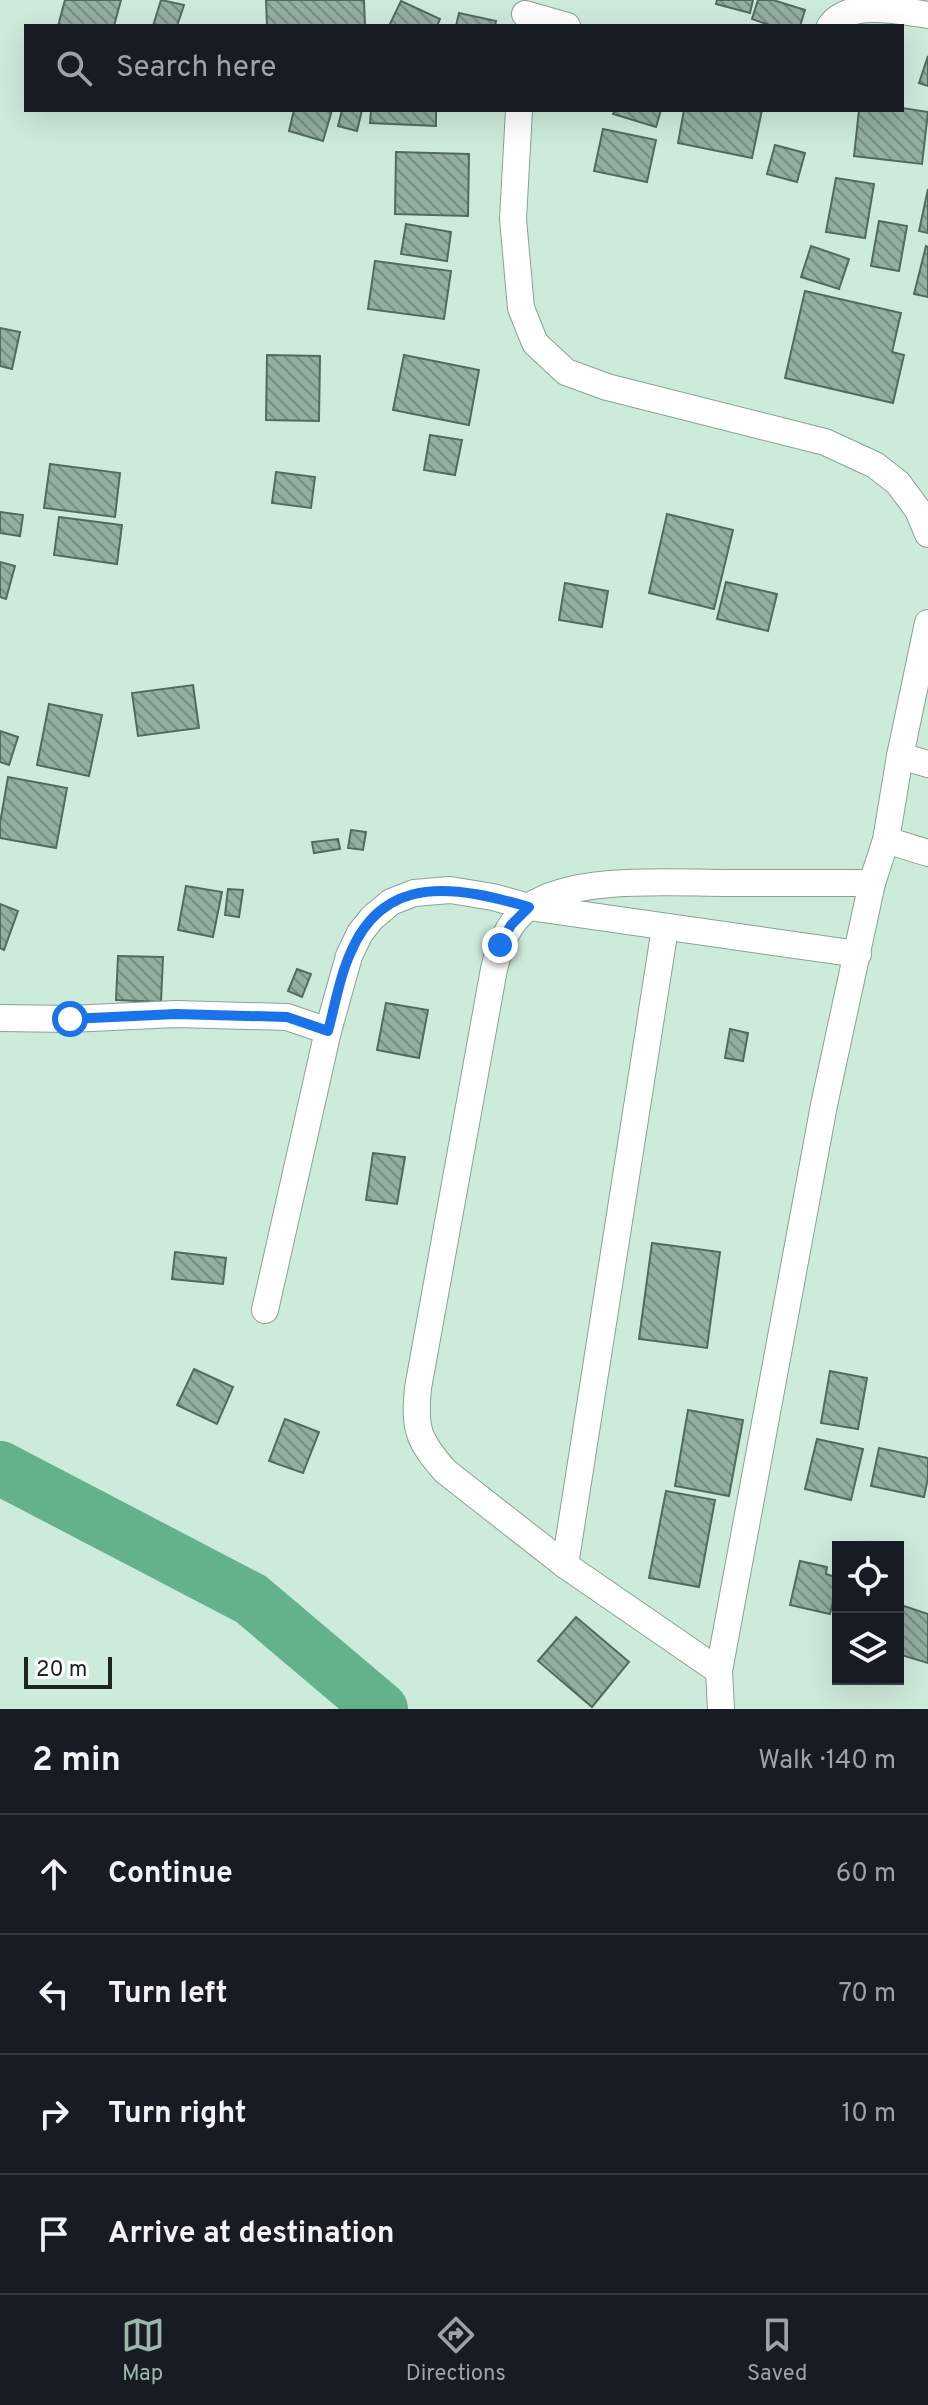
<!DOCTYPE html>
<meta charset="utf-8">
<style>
body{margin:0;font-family:Overpass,sans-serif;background:#20242c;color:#f1f3f6}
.controls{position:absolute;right:24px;bottom:24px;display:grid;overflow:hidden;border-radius:0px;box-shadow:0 8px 32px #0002}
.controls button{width:72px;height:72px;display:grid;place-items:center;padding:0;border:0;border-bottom:2px solid #363941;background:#171b24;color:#f1f3f6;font:40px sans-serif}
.scale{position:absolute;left:24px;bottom:20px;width:88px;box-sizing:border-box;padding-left:8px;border:4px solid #1b2621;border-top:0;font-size:22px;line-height:28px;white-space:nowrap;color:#1b2621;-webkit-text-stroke:6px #fff;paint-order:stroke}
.stop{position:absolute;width:24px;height:24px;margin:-18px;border:6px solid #1a73e8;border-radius:50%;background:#fff}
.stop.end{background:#1a73e8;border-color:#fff;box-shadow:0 2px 8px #0008}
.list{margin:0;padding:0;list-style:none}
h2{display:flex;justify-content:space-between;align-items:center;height:104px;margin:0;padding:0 32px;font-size:34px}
h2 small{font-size:26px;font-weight:400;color:#9ea1a6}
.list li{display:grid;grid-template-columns:52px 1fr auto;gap:24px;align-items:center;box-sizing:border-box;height:120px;padding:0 32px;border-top:2px solid #363941}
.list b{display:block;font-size:30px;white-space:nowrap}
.list em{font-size:26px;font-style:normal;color:#9ea1a6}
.icon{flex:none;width:44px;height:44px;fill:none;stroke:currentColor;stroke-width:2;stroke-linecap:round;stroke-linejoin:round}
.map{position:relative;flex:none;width:928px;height:1709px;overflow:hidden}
.search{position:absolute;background:#171b24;box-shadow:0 8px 32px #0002;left:24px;right:24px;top:24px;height:88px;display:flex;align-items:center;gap:20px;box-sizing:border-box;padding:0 28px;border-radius:0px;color:#9ea1a6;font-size:30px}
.sheet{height:584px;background:#171b24}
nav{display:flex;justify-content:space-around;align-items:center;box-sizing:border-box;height:112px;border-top:2px solid #363941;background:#171b24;font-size:22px;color:#9ea1a6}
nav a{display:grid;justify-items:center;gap:4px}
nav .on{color:#9cb6ac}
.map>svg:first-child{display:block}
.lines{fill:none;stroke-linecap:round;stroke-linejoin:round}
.river{stroke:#63b28c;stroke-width:54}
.building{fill:url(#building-back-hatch);stroke:#516c5e;stroke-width:2}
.minor-casing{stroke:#87a394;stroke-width:28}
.minor{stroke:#fff;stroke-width:26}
.route{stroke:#1a73e8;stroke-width:10}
</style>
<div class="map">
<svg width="928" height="1709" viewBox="0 0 928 1709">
<defs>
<pattern id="building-back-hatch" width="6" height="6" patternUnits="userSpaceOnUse" patternTransform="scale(2)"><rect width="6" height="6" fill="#93afa0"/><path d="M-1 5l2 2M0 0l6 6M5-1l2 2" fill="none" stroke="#778e82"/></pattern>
</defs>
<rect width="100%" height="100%" fill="#cdebda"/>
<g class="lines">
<!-- river -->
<path class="river" d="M0,1468L251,1599L381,1709"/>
</g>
<!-- building -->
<g class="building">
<path d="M65,0H121L114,26H58Z"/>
<path d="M161,0L184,5L177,26H153Z"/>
<path d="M266,0H364L365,26H267Z"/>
<path d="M717,0H753L750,13L716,4Z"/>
<path d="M758,0H773L805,10L800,26H772L752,19Z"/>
<path d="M401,1L440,19L437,26H389Z"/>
<path d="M459,13L496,21L495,26H456Z"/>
<path d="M928,56V86L919,83Z"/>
<path d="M902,108L928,112L922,164L854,156L859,110Z"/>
<path d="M294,110H332L323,141L289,131Z"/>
<path d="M342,110H362L357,131L338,126Z"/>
<path d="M371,110H436V126L370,123Z"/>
<path d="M615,110H661L656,127L613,114Z"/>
<path d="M684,110H762L752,158L678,143Z"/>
<path d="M603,129L656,140L647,182L594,171Z"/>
<path d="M775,145L805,153L797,182L767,174Z"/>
<path d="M396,152L469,154L468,216L395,214Z"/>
<path d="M836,178L874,184L865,238L826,232Z"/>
<path d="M928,189V233L919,231Z"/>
<path d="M879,221L907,226L899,271L871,266Z"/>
<path d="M406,224L451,232L447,261L401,254Z"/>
<path d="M811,246L849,259L839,289L801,277Z"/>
<path d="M926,246L928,247V297L914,294Z"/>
<path d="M375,261L451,271L444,319L368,309Z"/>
<path d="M805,291L901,313L892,352L904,355L893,403L785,378Z"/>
<path d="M0,328L20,332L12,369L0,366Z"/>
<path d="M267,355L320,356L319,421L266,420Z"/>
<path d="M404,355L479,370L469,425L393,410Z"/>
<path d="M430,435L462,440L455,475L424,470Z"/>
<path d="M50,464L120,473L115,517L44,508Z"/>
<path d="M276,472L315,477L311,508L272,503Z"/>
<path d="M0,512L23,515L20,536L0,533Z"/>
<path d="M667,514L733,530L714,609L649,593Z"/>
<path d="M59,517L122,525L117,564L54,555Z"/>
<path d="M0,562L15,566L6,599L0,597Z"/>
<path d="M726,582L777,594L768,631L717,619Z"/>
<path d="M565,583L608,591L602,627L559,620Z"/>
<path d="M193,685L199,728L138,736L132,693Z"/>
<path d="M49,704L102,715L89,776L37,765Z"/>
<path d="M0,731L18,737L9,765L0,762Z"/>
<path d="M8,777L67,788L56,848L0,838V823Z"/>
<path d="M351,830L366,832L363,850L348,848Z"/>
<path d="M338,839L340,849L314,853L312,842Z"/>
<path d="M186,886L222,892L213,937L178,930Z"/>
<path d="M228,889L243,890L239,917L225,915Z"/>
<path d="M0,904L18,911L4,950L0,948Z"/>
<path d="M118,956L163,957L161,1002L116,1000Z"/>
<path d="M297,969L311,974L302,997L288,991Z"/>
<path d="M386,1003L428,1010L419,1058L377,1050Z"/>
<path d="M730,1029L748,1033L743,1061L725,1058Z"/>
<path d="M373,1153L405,1157L397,1204L366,1200Z"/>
<path d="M652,1243L720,1252L707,1348L639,1339Z"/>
<path d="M175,1252L226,1258L223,1284L172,1279Z"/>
<path d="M194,1369L233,1387L217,1424L177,1405Z"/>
<path d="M830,1371L867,1378L858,1429L821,1423Z"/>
<path d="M688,1410L743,1420L729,1496L675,1486Z"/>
<path d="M285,1419L319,1432L303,1473L269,1461Z"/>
<path d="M817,1439L863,1449L851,1500L805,1489Z"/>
<path d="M879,1448L928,1458V1478L924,1497L871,1486Z"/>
<path d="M666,1491L715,1500L699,1587L649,1578Z"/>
<path d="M800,1561L827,1567L826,1574L838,1578L830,1614L790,1605Z"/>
<path d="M898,1604L928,1614V1663L898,1654Z"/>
<path d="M576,1617L629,1662L592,1707L538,1661Z"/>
</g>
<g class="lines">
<!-- minor casing -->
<g class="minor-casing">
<g id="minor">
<path d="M525,14L567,26"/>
<path d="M830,26C849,0 897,10 928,15"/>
<path d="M519,110L513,219L521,308L535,343L566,372L607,387L825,442L875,465L898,483L918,510L928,534"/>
<path d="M900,756L928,764"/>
<path d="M886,840L928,853"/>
<path d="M0,1018L70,1019L176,1014L287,1017L328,1031"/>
<path d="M265,1310L328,1031L349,956L360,933L372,918L391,902L414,893L450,890L493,897L529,907L858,954"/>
<path d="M565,1565L665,928"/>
<path d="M719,1671L565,1565L445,1471C418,1440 414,1429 418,1388L494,969C500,945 508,922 529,907C574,875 672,883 726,883C775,883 823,883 872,883"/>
<path d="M721,1709L719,1671L824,1105L872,883L886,840L900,756L928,623"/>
</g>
</g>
<!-- minor -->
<use href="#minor" class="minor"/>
</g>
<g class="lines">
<!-- route -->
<path class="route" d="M70,1019L176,1014L287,1017L328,1031C335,1006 339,978 350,954C384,871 459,887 529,907L511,925L500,945"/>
</g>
</svg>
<div class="controls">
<button><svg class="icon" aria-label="locate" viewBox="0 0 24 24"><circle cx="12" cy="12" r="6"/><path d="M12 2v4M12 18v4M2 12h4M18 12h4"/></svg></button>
<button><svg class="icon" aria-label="layers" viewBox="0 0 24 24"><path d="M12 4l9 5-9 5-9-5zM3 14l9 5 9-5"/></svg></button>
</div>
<div class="scale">20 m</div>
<div class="stop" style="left:70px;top:1019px"></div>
<div class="stop end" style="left:500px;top:945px"></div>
<div class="search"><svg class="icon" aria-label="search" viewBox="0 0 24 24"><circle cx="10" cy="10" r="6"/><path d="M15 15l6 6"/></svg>Search here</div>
</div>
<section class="sheet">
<h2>2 min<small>Walk · 140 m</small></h2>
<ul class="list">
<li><svg class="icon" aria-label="ahead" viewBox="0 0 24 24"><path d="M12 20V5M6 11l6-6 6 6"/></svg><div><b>Continue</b></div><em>60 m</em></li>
<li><svg class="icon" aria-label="left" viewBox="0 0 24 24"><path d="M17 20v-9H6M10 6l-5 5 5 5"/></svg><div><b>Turn left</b></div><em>70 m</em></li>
<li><svg class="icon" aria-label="right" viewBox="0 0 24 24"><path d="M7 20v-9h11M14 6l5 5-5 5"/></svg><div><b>Turn right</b></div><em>10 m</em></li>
<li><svg class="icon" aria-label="arrive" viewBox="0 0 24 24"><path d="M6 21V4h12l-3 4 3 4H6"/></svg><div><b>Arrive at destination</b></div></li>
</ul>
</section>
<nav>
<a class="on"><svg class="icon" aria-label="map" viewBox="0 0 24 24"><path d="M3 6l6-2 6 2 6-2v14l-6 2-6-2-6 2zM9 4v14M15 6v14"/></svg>Map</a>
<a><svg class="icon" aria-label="directions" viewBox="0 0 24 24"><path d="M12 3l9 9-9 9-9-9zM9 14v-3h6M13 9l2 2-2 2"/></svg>Directions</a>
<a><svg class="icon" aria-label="saved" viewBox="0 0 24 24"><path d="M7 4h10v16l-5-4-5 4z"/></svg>Saved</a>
</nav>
